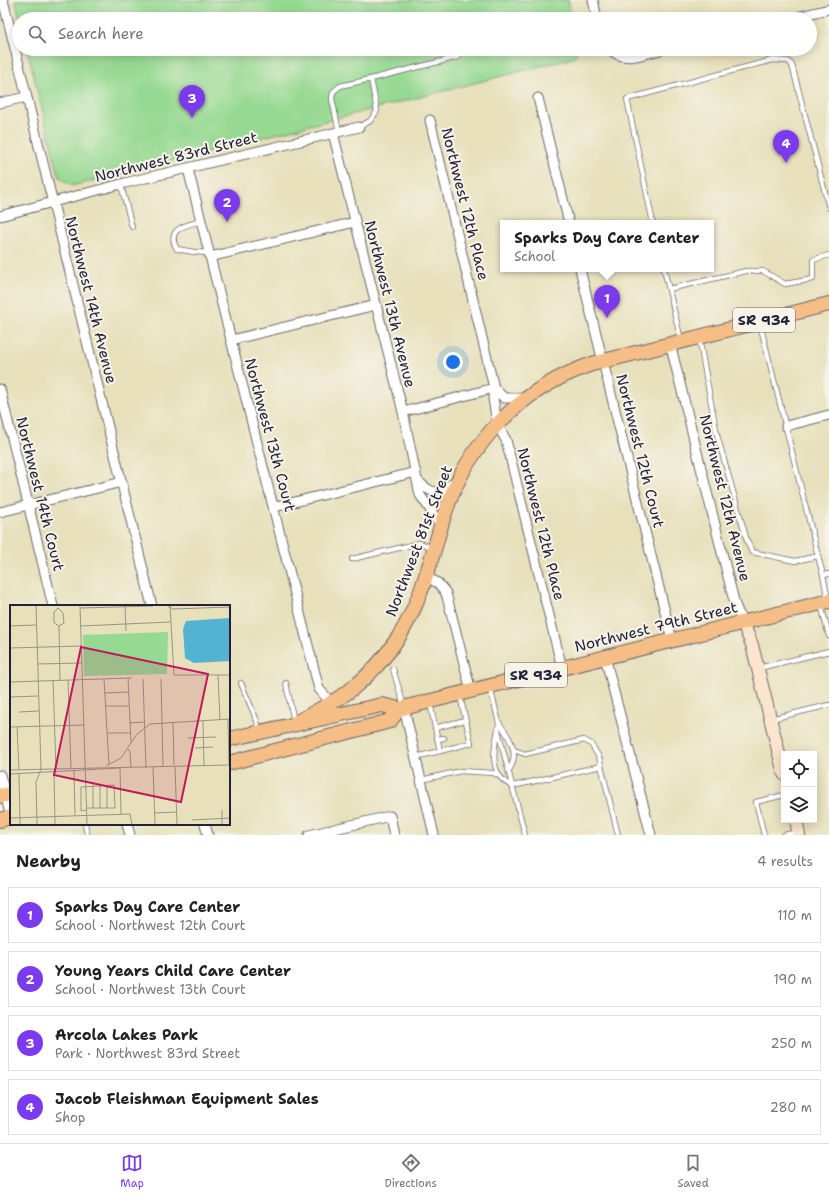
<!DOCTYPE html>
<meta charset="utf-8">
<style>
body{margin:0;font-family:"Shantell Sans",sans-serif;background:#f6f6f6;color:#222}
.controls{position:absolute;right:12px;bottom:12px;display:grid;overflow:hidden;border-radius:0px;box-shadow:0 2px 10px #0003}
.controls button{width:36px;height:36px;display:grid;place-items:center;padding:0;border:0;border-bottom:1px solid #e0e0e0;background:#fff;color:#222;font:20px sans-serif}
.you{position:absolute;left:453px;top:362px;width:14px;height:14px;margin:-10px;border:3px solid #fff;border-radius:50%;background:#1a73e8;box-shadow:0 0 0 6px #1a73e833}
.badge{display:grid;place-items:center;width:26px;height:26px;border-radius:50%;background:#7c3aed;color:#fff;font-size:13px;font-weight:700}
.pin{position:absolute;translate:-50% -33px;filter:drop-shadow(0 1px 2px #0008)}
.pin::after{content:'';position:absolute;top:21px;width:14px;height:12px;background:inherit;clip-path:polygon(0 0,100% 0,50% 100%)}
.popup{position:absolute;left:500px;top:220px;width:214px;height:52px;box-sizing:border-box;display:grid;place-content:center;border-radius:0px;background:#fff;filter:drop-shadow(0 1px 3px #0005);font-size:13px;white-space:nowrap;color:#767676}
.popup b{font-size:15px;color:#222}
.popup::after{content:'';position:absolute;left:50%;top:100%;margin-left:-8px;border:8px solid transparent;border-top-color:#fff}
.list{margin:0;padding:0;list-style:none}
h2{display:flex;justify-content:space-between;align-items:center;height:52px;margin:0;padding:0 16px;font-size:17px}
h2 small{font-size:13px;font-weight:400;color:#767676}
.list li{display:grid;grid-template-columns:26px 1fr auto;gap:12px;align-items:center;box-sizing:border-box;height:56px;margin:0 8px 8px;padding:0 8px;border:1px solid #e0e0e0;border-radius:0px}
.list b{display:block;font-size:15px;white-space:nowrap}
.list p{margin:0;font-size:13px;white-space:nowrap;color:#767676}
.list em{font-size:13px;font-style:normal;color:#767676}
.icon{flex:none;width:22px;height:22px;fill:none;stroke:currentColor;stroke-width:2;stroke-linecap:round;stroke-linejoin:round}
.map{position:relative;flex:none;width:829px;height:835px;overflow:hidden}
.search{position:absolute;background:#fff;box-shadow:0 2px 10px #0003;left:12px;right:12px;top:12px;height:44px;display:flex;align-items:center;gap:10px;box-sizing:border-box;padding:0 14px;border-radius:22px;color:#767676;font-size:15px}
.sheet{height:308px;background:#fff}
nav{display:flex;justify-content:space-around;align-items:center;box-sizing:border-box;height:56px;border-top:1px solid #e0e0e0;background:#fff;font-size:11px;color:#767676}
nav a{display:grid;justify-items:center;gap:2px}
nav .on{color:#7c3aed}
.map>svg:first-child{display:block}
.green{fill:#96d992;stroke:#5c7e66}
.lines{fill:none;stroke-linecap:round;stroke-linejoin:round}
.service-casing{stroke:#676468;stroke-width:6}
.minor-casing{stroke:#676468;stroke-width:11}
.secondary-casing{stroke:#676468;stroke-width:14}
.primary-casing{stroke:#676468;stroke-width:16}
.service{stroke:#fff;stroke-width:4.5}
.minor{stroke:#fff;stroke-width:9}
.secondary{stroke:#fbe5cf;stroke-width:12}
.primary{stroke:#f6be87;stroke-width:14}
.labels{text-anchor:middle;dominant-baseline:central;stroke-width:4;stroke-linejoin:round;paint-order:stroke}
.shield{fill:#f7f3e8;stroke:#62616f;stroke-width:1}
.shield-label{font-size:14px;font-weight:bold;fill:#22223b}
.street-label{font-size:15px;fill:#22223b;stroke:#f7f3e8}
.inset-road{fill:none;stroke:#989488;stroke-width:1}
.view{fill:#c2185b;fill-opacity:0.15;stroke:#c2185b;stroke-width:2}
.inset-edge{fill:none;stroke:#22223b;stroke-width:2}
</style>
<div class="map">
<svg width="829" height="835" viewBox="0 0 829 835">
<rect width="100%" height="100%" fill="#f7f3e8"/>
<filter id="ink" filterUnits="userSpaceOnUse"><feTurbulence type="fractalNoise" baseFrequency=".025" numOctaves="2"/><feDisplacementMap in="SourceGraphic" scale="8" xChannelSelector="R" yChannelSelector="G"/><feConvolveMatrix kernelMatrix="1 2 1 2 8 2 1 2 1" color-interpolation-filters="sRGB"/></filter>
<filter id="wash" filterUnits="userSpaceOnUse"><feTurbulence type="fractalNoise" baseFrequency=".012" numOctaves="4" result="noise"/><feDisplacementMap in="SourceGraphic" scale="16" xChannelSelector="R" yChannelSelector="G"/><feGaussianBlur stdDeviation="0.9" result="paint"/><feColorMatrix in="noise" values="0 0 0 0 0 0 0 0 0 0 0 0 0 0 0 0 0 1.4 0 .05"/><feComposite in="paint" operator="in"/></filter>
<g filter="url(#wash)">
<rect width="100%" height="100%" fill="#e7e0bb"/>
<!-- green -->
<g class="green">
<path d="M15,0H568L573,19H20Z"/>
<path d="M27,49H579L573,58L72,186L59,177Z"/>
</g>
</g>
<g filter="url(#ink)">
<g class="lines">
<!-- service casing -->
<g class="service-casing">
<g id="service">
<path d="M371,79L458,57"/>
<path d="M339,132L332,99L333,92L340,86L371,79L377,111L370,121L359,127"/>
<path d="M121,185L132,227"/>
<path d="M201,221C186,225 165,229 177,249L194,252L209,253"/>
<path d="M653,223L627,99L772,60L788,61L792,65L829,208"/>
<path d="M664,269L681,340"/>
<path d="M669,289L746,271H763L785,284L813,279V260L829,255"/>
<path d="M699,338L717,435L747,541L752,552L795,561L818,556L760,324"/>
<path d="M818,556L823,575"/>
<path d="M352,559L420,543L433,548"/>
<path d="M828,600L823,575L829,574"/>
<path d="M821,605L829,636"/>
<path d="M759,668L829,651"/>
<path d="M393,669L404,706"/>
<path d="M241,683L257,721L259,730"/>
<path d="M286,683L294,722"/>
<path d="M490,687L499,723L498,730L503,750L525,835"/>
<path d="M430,703L440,751L471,743L460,696"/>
<path d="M771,719L829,705"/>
<path d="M499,723C510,737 520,754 509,770"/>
<path d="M435,728L465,720"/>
<path d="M498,730C493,751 489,777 513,786L601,766"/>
<path d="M437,739L444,738"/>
<path d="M514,750L525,754L584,740L591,744L599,757L618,835"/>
<path d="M416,757L440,751"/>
<path d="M421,780L461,771L493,773L498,775"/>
<path d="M85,824L87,834"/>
<path d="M764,835L756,802L784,795"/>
<path d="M784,835L798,832"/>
</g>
</g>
<!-- minor casing -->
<g class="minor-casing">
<g id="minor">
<path d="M3,0L152,606"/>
<path d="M593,0L597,19"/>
<path d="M788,19L829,9"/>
<path d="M610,49C624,64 645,53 664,49"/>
<path d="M538,98L569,223"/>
<path d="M0,103L26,97"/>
<path d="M430,120L494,388L493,398L497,424L506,440L562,668"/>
<path d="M333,133L403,412L420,495L432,512L441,528"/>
<path d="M188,169L319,689L332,704"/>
<path d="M0,216L125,183L359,127"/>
<path d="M210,257L355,222"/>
<path d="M580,269L672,640"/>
<path d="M231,340L376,305"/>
<path d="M670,343L735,605L743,623"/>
<path d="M494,388L504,398H525"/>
<path d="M0,389L53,606"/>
<path d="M403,412L494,388"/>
<path d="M786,426L829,415"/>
<path d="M418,481C435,498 440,493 457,480"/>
<path d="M274,507L416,472"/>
<path d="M0,512L122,482"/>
<path d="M426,577L438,583L446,593L471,691"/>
<path d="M605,657L651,835"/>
<path d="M404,708L434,835"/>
<path d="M0,775L11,817"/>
<path d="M127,824L130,835"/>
<path d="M205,824L208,835"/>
<path d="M309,835L390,816L394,835"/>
</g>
</g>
<!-- secondary casing -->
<g class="secondary-casing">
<g id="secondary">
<path d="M743,623L752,645L784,774"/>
<path d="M796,820L799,835"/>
</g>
</g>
<!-- primary casing -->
<g class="primary-casing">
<g id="primary">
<path d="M295,723C340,700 369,682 398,638C422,601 431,558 444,516C467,443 520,389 592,364L829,304"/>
<path d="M229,739L382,705L399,709L829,601"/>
<path d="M229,763L390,721L399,709"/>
<path d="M0,796L11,794"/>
<path d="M0,820L11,817"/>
</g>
</g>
<!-- service -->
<use href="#service" class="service"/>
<!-- minor -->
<use href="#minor" class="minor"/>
<!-- secondary -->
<use href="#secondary" class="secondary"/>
<!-- primary -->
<use href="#primary" class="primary"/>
</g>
</g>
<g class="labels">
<!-- shield labels -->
<g class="shield">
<rect x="733" y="308" width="62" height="24" rx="3"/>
<rect x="505" y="663" width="62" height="24" rx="3"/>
</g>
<g class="shield-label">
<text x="764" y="320">SR 934</text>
<text x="536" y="675">SR 934</text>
</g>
<!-- street labels -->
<g class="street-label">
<text transform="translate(176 157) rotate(-14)">Northwest 83rd Street</text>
<text transform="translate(465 204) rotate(76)">Northwest 12th Place</text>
<text transform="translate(91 300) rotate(76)">Northwest 14th Avenue</text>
<text transform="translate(390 304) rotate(76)">Northwest 13th Avenue</text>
<text transform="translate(270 435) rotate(75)">Northwest 13th Court</text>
<text transform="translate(640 451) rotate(76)">Northwest 12th Court</text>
<text transform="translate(40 494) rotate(76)">Northwest 14th Court</text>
<text transform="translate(725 498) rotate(76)">Northwest 12th Avenue</text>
<text transform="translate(541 524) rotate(76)">Northwest 12th Place</text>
<text transform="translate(419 541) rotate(-69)">Northwest 81st Street</text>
<text transform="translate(656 627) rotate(-14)">Northwest 79th Street</text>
</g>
</g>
<!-- overview -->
<g transform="translate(10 605)">
<rect width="220" height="220" fill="#e7e0bb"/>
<path d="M158,27L157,69L74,71L73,30Z" fill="#96d992"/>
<path d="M220,13V56L184,58L175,53L173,24L176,16Z" fill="#54b2d3"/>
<path class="inset-road" d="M26,1L31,164L26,177L27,219M70,1L77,219M115,1L116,26M158,1L163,4L220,2M160,1L164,70H220M48,3L53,8L54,18L49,21L44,18V7ZM71,3L143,1M0,21L26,20M49,21L50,75M71,21L160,17M0,43L72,41M27,59L72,58M208,70L210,115M118,73L121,137M94,74L99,160M133,74L136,163M151,74L153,161M43,75L46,164M58,75L61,164M0,77L122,73M95,88L118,87M0,92L28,91M95,101H119M9,107L29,106M218,115L219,160M193,116L194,161M163,117L164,160M120,118L134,117M0,122L74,120M7,122L9,164M97,128H120M178,133L206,132M185,143L203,142M118,144L120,147L121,162M96,161L111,153L127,129L140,119L220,114M143,162L145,219M165,162L167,219M110,163L111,209M0,165L220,160M64,166L65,210M44,167L45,219M0,169L109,163M9,169L10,219M83,180V203M90,180V203M97,180V203M76,205L71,206V182L104,180L105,203H76M212,205V219M144,208L167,207M0,213L120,209L122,219M182,215L220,213"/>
<path class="view" d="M71,42L198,69L171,197L44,170Z"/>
<rect width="220" height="220" class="inset-edge"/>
</g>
</svg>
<div class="controls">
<button><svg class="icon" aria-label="locate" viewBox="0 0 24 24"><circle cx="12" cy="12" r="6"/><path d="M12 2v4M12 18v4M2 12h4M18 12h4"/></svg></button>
<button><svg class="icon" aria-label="layers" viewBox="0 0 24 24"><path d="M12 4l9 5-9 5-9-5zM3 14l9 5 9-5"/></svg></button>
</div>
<div class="you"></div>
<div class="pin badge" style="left:607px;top:318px">1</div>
<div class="popup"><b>Sparks Day Care Center</b>School</div>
<div class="pin badge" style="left:227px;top:222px">2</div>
<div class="pin badge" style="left:192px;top:118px">3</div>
<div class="pin badge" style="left:786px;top:163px">4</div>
<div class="search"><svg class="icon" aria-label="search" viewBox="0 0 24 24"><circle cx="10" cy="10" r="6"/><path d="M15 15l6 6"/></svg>Search here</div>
</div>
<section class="sheet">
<h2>Nearby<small>4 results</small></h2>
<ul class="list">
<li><span class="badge">1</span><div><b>Sparks Day Care Center</b><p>School · Northwest 12th Court</p></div><em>110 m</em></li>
<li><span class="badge">2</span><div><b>Young Years Child Care Center</b><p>School · Northwest 13th Court</p></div><em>190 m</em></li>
<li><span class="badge">3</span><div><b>Arcola Lakes Park</b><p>Park · Northwest 83rd Street</p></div><em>250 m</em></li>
<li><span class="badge">4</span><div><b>Jacob Fleishman Equipment Sales</b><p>Shop</p></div><em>280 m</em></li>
</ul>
</section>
<nav>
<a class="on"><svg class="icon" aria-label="map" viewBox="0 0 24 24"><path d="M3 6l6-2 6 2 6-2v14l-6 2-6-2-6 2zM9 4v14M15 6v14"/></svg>Map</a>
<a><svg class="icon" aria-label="directions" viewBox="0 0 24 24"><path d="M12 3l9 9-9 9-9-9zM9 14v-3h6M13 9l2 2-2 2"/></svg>Directions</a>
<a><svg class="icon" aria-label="saved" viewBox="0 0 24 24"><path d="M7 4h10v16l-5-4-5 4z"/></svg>Saved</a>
</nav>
